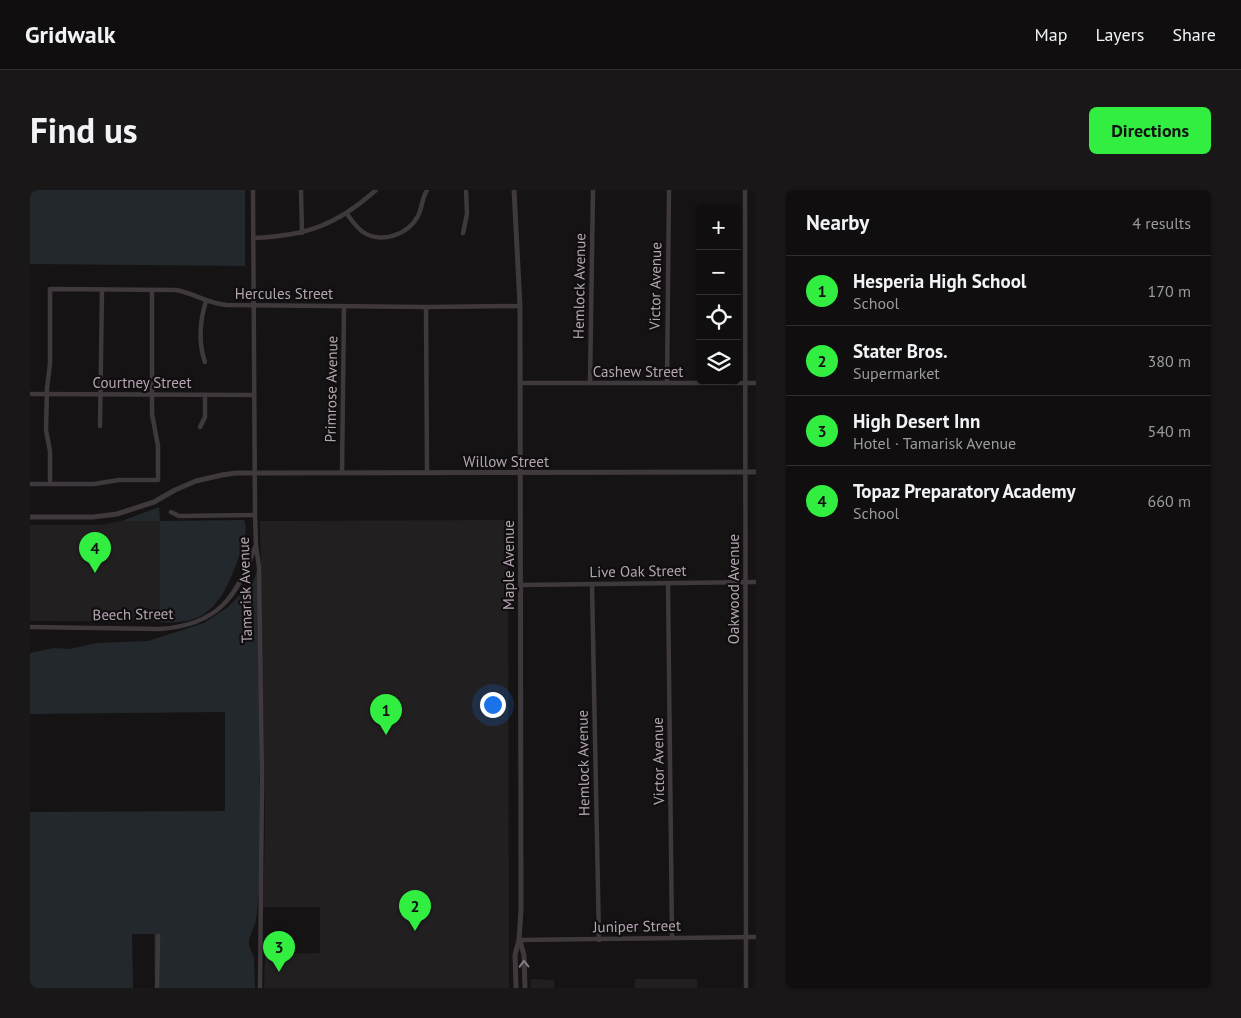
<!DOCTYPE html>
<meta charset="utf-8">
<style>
body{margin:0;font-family:"PT Sans",sans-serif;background:#191718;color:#f1f3f6}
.controls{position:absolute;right:15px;top:15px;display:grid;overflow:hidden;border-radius:8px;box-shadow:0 1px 4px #0004}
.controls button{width:45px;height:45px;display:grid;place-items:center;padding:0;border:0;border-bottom:1px solid #302e2f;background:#100e0f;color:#f1f3f6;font:25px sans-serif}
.you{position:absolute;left:462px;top:514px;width:18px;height:18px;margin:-12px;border:4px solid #fff;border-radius:50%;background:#1a73e8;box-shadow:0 0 0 8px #1a73e833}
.badge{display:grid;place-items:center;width:32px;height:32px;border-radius:50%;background:#32ee41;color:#111;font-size:16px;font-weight:700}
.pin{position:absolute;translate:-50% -41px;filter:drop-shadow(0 1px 2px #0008)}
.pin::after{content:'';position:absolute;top:26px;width:18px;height:15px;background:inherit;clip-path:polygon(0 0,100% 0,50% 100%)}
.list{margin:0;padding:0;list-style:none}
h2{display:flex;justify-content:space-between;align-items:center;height:65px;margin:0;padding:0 20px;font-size:21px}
h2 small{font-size:16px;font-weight:400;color:#9c9c9e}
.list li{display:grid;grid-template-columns:32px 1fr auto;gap:15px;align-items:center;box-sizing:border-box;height:70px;padding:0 20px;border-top:1px solid #302e2f}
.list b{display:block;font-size:19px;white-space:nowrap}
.list p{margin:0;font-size:16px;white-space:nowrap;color:#9c9c9e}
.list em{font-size:16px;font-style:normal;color:#9c9c9e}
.icon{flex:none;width:28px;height:28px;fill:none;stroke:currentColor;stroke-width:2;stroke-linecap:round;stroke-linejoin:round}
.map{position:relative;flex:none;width:726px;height:798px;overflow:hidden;border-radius:8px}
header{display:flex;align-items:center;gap:30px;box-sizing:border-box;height:70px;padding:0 25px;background:#100e0f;border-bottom:1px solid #302e2f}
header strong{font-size:24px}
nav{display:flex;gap:28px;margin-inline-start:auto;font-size:18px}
.intro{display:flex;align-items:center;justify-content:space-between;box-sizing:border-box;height:120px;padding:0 30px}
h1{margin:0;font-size:35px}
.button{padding:12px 22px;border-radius:8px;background:#32ee41;color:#111;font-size:18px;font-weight:700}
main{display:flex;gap:30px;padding:0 30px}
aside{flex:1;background:#100e0f;border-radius:8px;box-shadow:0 1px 4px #0004}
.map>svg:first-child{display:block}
.built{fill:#221f21}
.green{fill:#23282c}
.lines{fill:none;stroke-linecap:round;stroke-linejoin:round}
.minor{stroke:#3f393d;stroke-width:4.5}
.tertiary{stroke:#3f393d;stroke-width:5}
.oneway{stroke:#867a84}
.labels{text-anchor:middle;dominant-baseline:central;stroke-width:4.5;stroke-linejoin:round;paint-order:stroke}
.street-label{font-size:15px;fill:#b5a5b3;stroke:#100e0f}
</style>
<header>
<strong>Gridwalk</strong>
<nav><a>Map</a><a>Layers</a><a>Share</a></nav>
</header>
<div class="intro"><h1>Find us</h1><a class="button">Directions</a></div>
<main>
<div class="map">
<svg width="726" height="798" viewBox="0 0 726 798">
<rect width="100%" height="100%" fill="#151314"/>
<!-- built -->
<g class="built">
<path d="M478,330L479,798H234L235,764L290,763V717H233L235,637L230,331Z"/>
<path d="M92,331H130V432L0,431V335H69Z"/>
<path d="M501,789L524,790V798H501Z"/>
<rect x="605" y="789" width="62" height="9"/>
</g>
<!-- green -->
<g class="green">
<path d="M0,0H215V76L0,74Z"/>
<path d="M129,317L130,331L214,330C218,338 214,348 212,357C210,366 206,374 203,382C189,418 171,436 130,432V331H92Z"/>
<path d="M228,379L230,690L226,731L219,749V755L224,768L225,798H125L124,744H102L103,798H0V622L195,621V522L0,524V463L24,458L39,459L67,453L118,451L174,433L198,417L223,392Z"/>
</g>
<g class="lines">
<!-- minor -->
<g class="minor">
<path d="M223,0L225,325L226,356L229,377L232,591L230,798"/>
<path d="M271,0L272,43"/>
<path d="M715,0L716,798"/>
<path d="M317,24C322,31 326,37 333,42C351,54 378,45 388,26C392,18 392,8 397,0"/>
<path d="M433,43L437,24L436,0"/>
<path d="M223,48C276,46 307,35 346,0"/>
<path d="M396,117L397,283"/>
<path d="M175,172C168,153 170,130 176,111"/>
<path d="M490,193H726"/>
<path d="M560,193L563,0"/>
<path d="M637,193L639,0"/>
<path d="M0,204L224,205"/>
<path d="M70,236L72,100"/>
<path d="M170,237L175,227V205"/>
<path d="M312,283L314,116"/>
<path d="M0,294H64L89,290H128V256L122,224V100"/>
<path d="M20,294V261L16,240L17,198L20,174V99L146,100C164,103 178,114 197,115L396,117L490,116"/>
<path d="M141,322L149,326L225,325"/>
<path d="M638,393L642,748"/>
<path d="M491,395L726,392"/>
<path d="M562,395L569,750"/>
<path d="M0,437L130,439C188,435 207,407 225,357"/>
<path d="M489,750L726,747"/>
<path d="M127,798L128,746"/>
</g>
<!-- tertiary -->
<g class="tertiary">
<path d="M484,0L490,116L491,720L489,750L485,765L486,798"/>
<path d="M0,327H63L87,324L124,312L145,300L166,291L192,285L206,283L726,282"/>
<path d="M490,751L494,765L495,798"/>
</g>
</g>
<!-- one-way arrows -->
<defs><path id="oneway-chevron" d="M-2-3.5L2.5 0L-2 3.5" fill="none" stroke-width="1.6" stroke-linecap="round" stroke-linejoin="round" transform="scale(1.25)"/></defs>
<use class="oneway" href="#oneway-chevron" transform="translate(494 774) rotate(-91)"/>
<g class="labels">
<!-- street labels -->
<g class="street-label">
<text transform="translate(549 96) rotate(-89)">Hemlock Avenue</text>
<text transform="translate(625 96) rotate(-89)">Victor Avenue</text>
<text x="254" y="103">Hercules Street</text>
<text x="608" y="181">Cashew Street</text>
<text x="112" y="192">Courtney Street</text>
<text transform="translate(301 199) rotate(-89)">Primrose Avenue</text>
<text x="476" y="271">Willow Street</text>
<text transform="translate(478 375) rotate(-90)">Maple Avenue</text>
<text transform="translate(608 381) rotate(-1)">Live Oak Street</text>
<text transform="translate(703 399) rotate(-90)">Oakwood Avenue</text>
<text transform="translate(215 400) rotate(-92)">Tamarisk Avenue</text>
<text transform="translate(103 424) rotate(-1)">Beech Street</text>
<text transform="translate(628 571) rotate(-91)">Victor Avenue</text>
<text transform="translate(553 573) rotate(-91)">Hemlock Avenue</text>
<text transform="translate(607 736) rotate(-1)">Juniper Street</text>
</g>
</g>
</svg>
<div class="controls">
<button>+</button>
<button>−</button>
<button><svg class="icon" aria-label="locate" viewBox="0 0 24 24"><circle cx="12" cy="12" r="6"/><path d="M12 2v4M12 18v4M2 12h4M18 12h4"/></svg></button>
<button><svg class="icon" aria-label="layers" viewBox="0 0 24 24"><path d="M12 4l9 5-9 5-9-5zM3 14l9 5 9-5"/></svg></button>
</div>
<div class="you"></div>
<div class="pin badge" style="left:356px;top:545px">1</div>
<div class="pin badge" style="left:385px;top:741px">2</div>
<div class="pin badge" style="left:249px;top:782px">3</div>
<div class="pin badge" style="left:65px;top:383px">4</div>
</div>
<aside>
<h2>Nearby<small>4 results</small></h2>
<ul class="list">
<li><span class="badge">1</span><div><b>Hesperia High School</b><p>School</p></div><em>170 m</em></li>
<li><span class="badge">2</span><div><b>Stater Bros.</b><p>Supermarket</p></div><em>380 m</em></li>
<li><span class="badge">3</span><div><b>High Desert Inn</b><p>Hotel · Tamarisk Avenue</p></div><em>540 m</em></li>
<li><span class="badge">4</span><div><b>Topaz Preparatory Academy</b><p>School</p></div><em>660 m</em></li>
</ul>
</aside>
</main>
